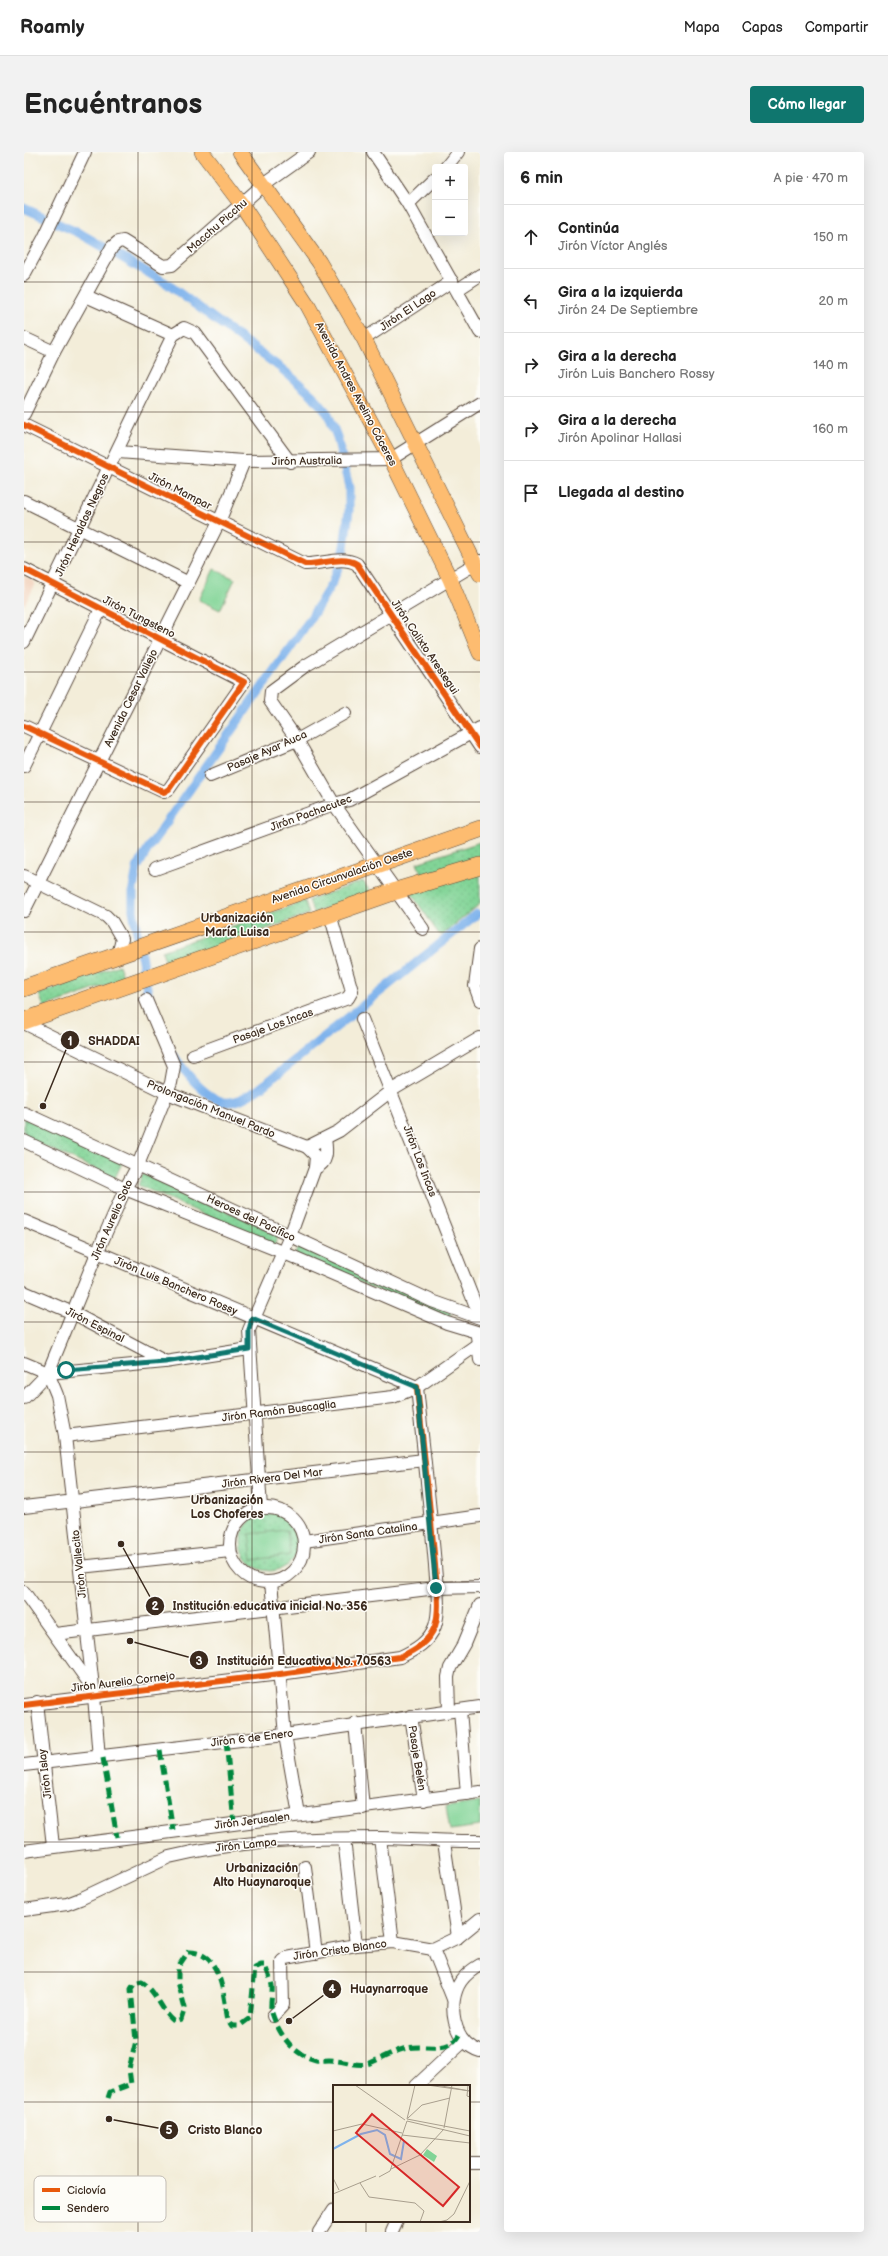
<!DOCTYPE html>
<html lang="es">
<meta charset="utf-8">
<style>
body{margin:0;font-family:"Balsamiq Sans",sans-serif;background:#f2f2f2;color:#222}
.controls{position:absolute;right:12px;top:12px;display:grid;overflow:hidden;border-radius:4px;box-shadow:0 4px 16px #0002}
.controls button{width:36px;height:36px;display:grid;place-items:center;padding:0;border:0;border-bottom:1px solid #e0e0e0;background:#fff;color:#222;font:20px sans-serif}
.stop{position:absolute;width:12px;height:12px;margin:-9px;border:3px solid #0f766e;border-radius:50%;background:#fff}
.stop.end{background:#0f766e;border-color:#fff;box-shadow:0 1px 4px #0008}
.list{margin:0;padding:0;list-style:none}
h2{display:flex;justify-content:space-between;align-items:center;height:52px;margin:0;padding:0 16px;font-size:17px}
h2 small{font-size:13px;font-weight:400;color:#767676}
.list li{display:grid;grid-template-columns:26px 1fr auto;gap:12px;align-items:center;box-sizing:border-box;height:64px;padding:0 16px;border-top:1px solid #e0e0e0}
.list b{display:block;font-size:15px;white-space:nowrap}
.list p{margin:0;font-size:13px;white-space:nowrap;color:#767676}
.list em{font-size:13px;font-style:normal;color:#767676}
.icon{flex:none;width:22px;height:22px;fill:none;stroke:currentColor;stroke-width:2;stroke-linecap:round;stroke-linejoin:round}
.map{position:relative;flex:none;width:456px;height:2080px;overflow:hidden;border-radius:4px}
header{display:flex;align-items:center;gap:24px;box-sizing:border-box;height:56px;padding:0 20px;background:#fff;border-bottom:1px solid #e0e0e0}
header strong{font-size:19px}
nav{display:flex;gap:22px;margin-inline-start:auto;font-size:14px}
.intro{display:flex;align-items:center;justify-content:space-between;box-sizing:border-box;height:96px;padding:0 24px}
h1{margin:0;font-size:28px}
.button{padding:10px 18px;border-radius:4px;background:#0f766e;color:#fff;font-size:14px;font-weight:700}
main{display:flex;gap:24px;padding:0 24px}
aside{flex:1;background:#fff;border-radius:4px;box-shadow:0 4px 16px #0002}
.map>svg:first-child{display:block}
.built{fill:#f3d4bf}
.park{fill:url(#park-dots);stroke:#5e7f5a}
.garden{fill:#81d496;stroke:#5e7f5a}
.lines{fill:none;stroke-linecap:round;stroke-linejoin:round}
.canal{stroke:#7fb3ec;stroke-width:9}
.minor-casing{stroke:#57473a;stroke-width:14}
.major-casing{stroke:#57473a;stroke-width:16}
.highway-casing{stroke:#57473a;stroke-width:18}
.minor{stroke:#fff;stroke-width:12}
.major{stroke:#fdbc6f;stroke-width:15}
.highway{stroke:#fdbc6f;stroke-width:17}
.quiet{stroke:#00873e;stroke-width:5;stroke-dasharray:10 5;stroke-linecap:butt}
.cycleway-casing{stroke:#fdfcf7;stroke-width:8}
.cycleway{stroke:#e8590c;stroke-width:6}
.route{stroke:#0f766e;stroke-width:5}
.grid{fill:none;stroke:#3b2a1e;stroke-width:1;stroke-opacity:0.55}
.labels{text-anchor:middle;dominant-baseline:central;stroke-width:3;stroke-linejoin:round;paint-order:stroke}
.street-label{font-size:11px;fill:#3b2a1e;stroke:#fdfcf7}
.neighbourhood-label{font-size:12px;font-weight:bold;fill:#3b2a1e;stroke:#fdfcf7}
.inset-river{fill:none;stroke:#7fb3ec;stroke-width:2}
.inset-road{fill:none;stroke:#a99f8e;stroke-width:1}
.view{fill:#d62828;fill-opacity:0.15;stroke:#d62828;stroke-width:2}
.inset-edge{fill:none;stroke:#3b2a1e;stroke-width:2}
.key{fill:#fdfcf7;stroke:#c3bdb6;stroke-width:1}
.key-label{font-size:11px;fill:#3b2a1e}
.leader{fill:none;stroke:#3b2a1e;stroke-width:1.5}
.callout-dot{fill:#3b2a1e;stroke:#fdfcf7;stroke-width:1.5}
.mark-label{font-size:12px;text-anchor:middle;font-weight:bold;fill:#fff}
.callout-label{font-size:12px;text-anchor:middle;font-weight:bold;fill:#3b2a1e;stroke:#fdfcf7;stroke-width:3;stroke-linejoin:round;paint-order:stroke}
</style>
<header>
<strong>Roamly</strong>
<nav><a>Mapa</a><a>Capas</a><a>Compartir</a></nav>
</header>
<div class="intro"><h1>Encuéntranos</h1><a class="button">Cómo llegar</a></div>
<main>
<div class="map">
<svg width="456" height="2080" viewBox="0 0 456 2080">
<defs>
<pattern id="park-dots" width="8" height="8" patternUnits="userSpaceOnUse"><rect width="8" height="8" fill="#81d496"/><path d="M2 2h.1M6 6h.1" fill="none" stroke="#70b681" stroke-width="1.8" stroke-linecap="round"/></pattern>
</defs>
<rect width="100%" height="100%" fill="#fdfcf7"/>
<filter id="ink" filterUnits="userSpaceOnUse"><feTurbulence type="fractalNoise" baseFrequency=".025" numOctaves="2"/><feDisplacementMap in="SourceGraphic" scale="8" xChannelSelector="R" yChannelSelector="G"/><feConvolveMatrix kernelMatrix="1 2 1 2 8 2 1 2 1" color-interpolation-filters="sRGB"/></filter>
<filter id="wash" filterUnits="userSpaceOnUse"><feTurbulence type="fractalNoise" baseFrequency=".012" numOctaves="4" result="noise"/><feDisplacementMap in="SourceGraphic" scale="16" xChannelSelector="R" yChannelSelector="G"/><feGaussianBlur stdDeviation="0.9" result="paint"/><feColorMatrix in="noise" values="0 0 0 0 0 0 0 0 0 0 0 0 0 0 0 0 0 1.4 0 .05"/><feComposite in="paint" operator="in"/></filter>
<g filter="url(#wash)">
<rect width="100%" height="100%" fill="#f3edd9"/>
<!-- built -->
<path class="built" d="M0,424L10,429L11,433L0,454Z"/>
<!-- park -->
<g class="park">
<path d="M456,690V705L398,724L393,711Z"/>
<path d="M456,718V752L418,783L414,781L387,741Z"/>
<path d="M339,729L347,741L289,761L285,748Z"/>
<path d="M281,749L285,762L142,812L138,799Z"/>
<path d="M95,813L100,827L20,855L15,842Z"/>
<path d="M0,966L98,1011L91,1026L0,985Z"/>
<path d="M119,1022L255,1082L250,1094L114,1033Z"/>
<path d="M275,1093L428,1160L424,1169L271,1102Z"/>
<circle cx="246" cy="1390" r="29"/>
</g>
<!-- garden -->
<g class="garden">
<path d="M190,417L211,427L196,458L175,448Z"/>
<path d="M263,1378L266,1403L228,1408L225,1382Z"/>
<path d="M456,1650V1674L426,1678L422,1655Z"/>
</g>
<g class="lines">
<!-- canal -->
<g class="canal">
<path d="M0,56L57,82L142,131L258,217L288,243L304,262L313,285L325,335V359L320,395L314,416L308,431L285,469L125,695L113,716L109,737V758L126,853"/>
<path d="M150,904C161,920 180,945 200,950C212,952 225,943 235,937L453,762"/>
</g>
</g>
</g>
<g filter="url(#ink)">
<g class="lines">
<!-- minor casing -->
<g class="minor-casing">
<g id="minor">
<path d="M349,0L384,52L456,180"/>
<path d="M422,15L434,0"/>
<path d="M384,52L411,26"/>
<path d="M0,123L20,86L61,0"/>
<path d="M433,138L456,123"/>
<path d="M62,144L149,183"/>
<path d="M0,186L30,200"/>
<path d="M340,187L428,129"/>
<path d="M0,262L30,200L88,95L94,90L99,89L139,114L148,113L240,32L285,0"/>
<path d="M0,273L281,412C297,413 318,403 333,412L456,595"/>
<path d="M94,300L220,309L367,307L456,251"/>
<path d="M0,349L163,430"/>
<path d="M0,417L220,530L145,637L140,640L0,574"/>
<path d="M0,490L149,183L160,176L171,181L266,310"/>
<path d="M0,614L77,457"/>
<path d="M186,624L273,588L321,561"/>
<path d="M131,717L310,652L325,648L456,576"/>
<path d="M0,724L82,764L88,770L98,787L94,803"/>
<path d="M0,759L195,370L220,309"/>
<path d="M399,777L310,652L273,588L246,549L247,539L281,514L456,409"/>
<path d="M456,797L451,834L456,848"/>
<path d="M338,867L451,1152L456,1158"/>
<path d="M0,871L143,941L283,995L315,979L368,938L456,886"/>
<path d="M169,903L324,846L328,839L306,762"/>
<path d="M0,961L408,1149L456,1166"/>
<path d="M0,989L101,1037L258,1100L423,1171L456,1181"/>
<path d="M291,1016C304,1011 303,999 301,987"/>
<path d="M0,1069L393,1235"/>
<path d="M0,1140L49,1161L140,1209"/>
<path d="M453,1184L456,1208"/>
<path d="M0,1211L24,1221L141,1210L225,1197"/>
<path d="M24,1221L33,1243L41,1284L70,1544L75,1606"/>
<path d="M0,1246L24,1221L73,1101L101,1037L114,1013L147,931L150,914L122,848"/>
<path d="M41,1284L369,1245L393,1235L454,1192"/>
<path d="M0,1355L400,1308"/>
<path d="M237,1356L225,1178L266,1084L291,1016L292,1004L283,995"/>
<circle cx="243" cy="1393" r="37"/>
<path d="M280,1389L456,1364"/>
<path d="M56,1415L206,1399"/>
<path d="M247,1430L261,1583L275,1663"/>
<path d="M0,1440L68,1535"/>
<path d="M31,1482L413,1436L456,1435"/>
<path d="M13,1550L29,1694"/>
<path d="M0,1553L256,1522L376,1505C391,1498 405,1490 411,1474C417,1455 412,1433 411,1413C406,1354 399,1294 393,1235"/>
<path d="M436,1558L443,1642"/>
<path d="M425,1559L424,1525L426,1516L440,1492L456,1453"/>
<path d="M387,1564L400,1648"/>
<path d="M331,1571L339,1656"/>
<path d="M0,1613L261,1583L456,1555"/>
<path d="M356,1686L369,1790"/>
<path d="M320,1687L332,1793"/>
<path d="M420,1690L434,1785"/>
<path d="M0,1699L456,1640"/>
<path d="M281,1715L292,1801"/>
<path d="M0,1758L43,1752L56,1747L145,1705C213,1688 286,1686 356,1686C389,1686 423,1690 456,1689"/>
<path d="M409,1797L429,1847"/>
<path d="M456,1813C449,1817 442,1822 437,1829C422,1851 429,1891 456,1899"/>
<path d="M249,1864L259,1853L258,1809L262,1806L332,1793L369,1790L409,1797L434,1785L456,1767"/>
<path d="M392,1934L439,1890"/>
<path d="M445,2011H456"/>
<path d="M295,2080L310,2057"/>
<path d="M368,2080L373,2069"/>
</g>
</g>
<!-- major casing -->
<g class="major-casing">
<g id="major">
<path d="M178,0L218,53L283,152L367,307L426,427L456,501"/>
<path d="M216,0L295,110L340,187L456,422"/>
</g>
</g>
<!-- highway casing -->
<g class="highway-casing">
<g id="highway">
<path d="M0,836L456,677"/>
<path d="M0,869L372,739L456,714"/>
</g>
</g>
<!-- minor -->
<use href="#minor" class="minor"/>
<!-- major -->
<use href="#major" class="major"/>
<!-- highway -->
<use href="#highway" class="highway"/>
<!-- quiet -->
<g class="quiet">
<path d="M202,1589L210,1671"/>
<path d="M136,1598L149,1678"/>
<path d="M79,1606L93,1685"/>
<path d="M84,1946L86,1940L107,1932L105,1917L112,1889L107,1837L110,1832L118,1830C134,1841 136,1858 151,1870L157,1868L161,1856L154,1830V1815L164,1800C198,1799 199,1844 204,1868L208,1874H215L226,1866L231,1816L237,1813H241C243,1820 247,1827 248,1834C249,1842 245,1853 248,1861C255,1882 269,1903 292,1908C299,1909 306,1907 313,1909C323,1910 336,1915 346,1911C358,1906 370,1899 383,1896C402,1892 424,1902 435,1883"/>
</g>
<!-- cycleway casing -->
<g class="cycleway-casing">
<g id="cycleway">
<path d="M0,273L281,412C297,413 318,403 333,412L456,595"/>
<path d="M0,417L220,530L145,637L140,640L0,574"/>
<path d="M0,1553L256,1522L376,1505C391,1498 405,1490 411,1474C417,1455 412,1433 411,1413C406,1354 399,1294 393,1235"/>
</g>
</g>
<!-- cycleway -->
<use href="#cycleway" class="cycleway"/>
</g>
</g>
<g class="lines" filter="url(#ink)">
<!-- route -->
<path class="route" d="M42,1218L141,1210L225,1197V1178L228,1166L393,1235L412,1436"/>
</g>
<!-- grid -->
<path class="grid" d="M114,0V2080M228,0V2080M342,0V1934M0,130H456M0,260H456M0,390H456M0,520H456M0,650H456M0,780H456M0,910H456M0,1040H456M0,1170H456M0,1300H456M0,1430H456M0,1560H456M0,1690H456M0,1820H456M0,1950H310M445,1950H456M342,2069V2080"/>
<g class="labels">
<!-- street labels -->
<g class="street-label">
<text transform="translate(193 74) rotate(-41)">Macchu Picchu</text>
<text transform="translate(384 158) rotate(-34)">Jirón El Lago</text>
<text transform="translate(332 242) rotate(62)">Avenida Andres Avelino Cáceres</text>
<text transform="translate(283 309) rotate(-1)">Jirón Australia</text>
<text transform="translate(156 339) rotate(27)">Jirón Mampar</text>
<text transform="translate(58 373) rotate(-65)">Jirón Heraldos Negros</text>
<text transform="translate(115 465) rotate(27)">Jirón Tungsteno</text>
<text transform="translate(401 495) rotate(56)">Jirón Calixto Arestegui</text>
<text transform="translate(107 546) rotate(-64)">Avenida Cesar Vallejo</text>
<text transform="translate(243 599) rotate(-24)">Pasaje Ayar Auca</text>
<text transform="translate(287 661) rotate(-20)">Jirón Pachacutec</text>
<text transform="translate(318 724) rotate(-19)">Avenida Circunvalación Oeste</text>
<text transform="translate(249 874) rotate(-20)">Pasaje Los Incas</text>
<text transform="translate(187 957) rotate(22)">Prolongación Manuel Pardo</text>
<text transform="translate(396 1009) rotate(69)">Jirón Los Incas</text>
<text transform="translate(227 1066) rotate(25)">Heroes del Pacífico</text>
<text transform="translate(88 1068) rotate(-66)">Jirón Aurelio Soto</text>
<text transform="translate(152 1134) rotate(23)">Jirón Luis Banchero Rossy</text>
<text transform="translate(71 1173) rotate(27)">Jirón Espinal</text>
<text transform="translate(255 1259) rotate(-7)">Jirón Ramón Buscaglia</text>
<text transform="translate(248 1326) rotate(-7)">Jirón Rivera Del Mar</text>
<text transform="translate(344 1381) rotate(-8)">Jirón Santa Catalina</text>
<text transform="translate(55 1412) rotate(-96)">Jirón Vallecito</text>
<text transform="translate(99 1530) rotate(-7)">Jirón Aurelio Cornejo</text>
<text transform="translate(228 1586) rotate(-7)">Jirón 6 de Enero</text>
<text transform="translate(393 1606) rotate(81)">Pasaje Belén</text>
<text transform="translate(21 1622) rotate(-97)">Jirón Islay</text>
<text transform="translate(228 1669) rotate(-7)">Jirón Jerusalen</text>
<text transform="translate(222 1693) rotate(-6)">Jirón Lampa</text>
<text transform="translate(316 1798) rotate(-8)">Jirón Cristo Blanco</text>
</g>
<!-- neighbourhood labels -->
<g class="neighbourhood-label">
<text x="213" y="766">Urbanización<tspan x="213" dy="14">María Luisa</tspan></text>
<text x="203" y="1348">Urbanización<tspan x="203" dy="14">Los Choferes</tspan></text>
<text x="238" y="1716">Urbanización<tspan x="238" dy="14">Alto Huaynaroque</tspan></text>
</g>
</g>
<!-- overview -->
<g transform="translate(309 1933)">
<rect width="137" height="137" fill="#f3edd9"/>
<path d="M94,64L104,71L101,77L90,70Z" fill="#81d496"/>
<path class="inset-river" d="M0,64L28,49L44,45L52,50L57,69L68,74L71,56"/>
<path class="inset-road" d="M22,0L72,35M94,0L137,6M103,0L137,6M135,0L134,11L137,12M75,33L89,20L117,13M74,34L137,46M74,34L82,0M74,36L137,51M111,43L119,0M0,46L29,39L69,48M69,50L137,58M58,84L87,70L111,44M46,92L57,86L74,36M0,93L6,105M27,98L36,112L82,118L91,126L87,137M0,109L43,91M106,137L114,135L121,129L137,96"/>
<path class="view" d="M39,29L126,102L110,121L23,48Z"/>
<rect width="137" height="137" class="inset-edge"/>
</g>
<!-- legend -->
<rect x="10" y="2024" width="132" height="46" rx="6" class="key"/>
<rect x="18" y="2036" width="18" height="4" fill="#e8590c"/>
<rect x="18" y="2054" width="18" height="4" fill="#00873e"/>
<g class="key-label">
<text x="43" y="2042">Ciclovía</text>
<text x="43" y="2060">Sendero</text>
</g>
<!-- callouts -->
<path class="leader" d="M19 954L46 888M97 1392L131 1454M106 1489L175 1508M265 1869L308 1837M85 1967L145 1978"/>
<g class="callout-dot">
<circle cx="19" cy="954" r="4"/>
<circle cx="97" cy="1392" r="4"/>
<circle cx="106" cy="1489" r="4"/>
<circle cx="265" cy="1869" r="4"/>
<circle cx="85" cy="1967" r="4"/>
<circle cx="46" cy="888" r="10"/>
<circle cx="131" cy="1454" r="10"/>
<circle cx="175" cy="1508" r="10"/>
<circle cx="308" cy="1837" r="10"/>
<circle cx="145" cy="1978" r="10"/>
</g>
<g class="mark-label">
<text x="46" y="893">1</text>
<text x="131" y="1458">2</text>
<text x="175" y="1513">3</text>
<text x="308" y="1841">4</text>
<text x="145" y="1982">5</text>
</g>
<g class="callout-label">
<text x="90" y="893">SHADDAI</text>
<text x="246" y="1458">Institución educativa inicial No. 356</text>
<text x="280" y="1513">Institución Educativa No. 70563</text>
<text x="365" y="1841">Huaynarroque</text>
<text x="201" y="1982">Cristo Blanco</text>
</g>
</svg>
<div class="controls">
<button>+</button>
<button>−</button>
</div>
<div class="stop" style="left:42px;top:1218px"></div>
<div class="stop end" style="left:412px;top:1436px"></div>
</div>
<aside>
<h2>6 min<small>A pie · 470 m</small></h2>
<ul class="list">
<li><svg class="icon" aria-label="ahead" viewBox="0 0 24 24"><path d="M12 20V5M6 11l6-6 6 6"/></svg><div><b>Continúa</b><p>Jirón Víctor Anglés</p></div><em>150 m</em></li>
<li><svg class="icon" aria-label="left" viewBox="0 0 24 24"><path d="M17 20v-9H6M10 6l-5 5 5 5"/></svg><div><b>Gira a la izquierda</b><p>Jirón 24 De Septiembre</p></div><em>20 m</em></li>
<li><svg class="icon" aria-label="right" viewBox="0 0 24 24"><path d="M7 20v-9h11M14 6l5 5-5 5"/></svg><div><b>Gira a la derecha</b><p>Jirón Luis Banchero Rossy</p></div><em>140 m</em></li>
<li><svg class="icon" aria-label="right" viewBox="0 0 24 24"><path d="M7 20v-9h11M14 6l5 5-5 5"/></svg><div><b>Gira a la derecha</b><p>Jirón Apolinar Hallasi</p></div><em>160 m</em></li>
<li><svg class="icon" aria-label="arrive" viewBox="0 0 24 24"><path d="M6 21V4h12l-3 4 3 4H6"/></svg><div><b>Llegada al destino</b></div></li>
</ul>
</aside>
</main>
